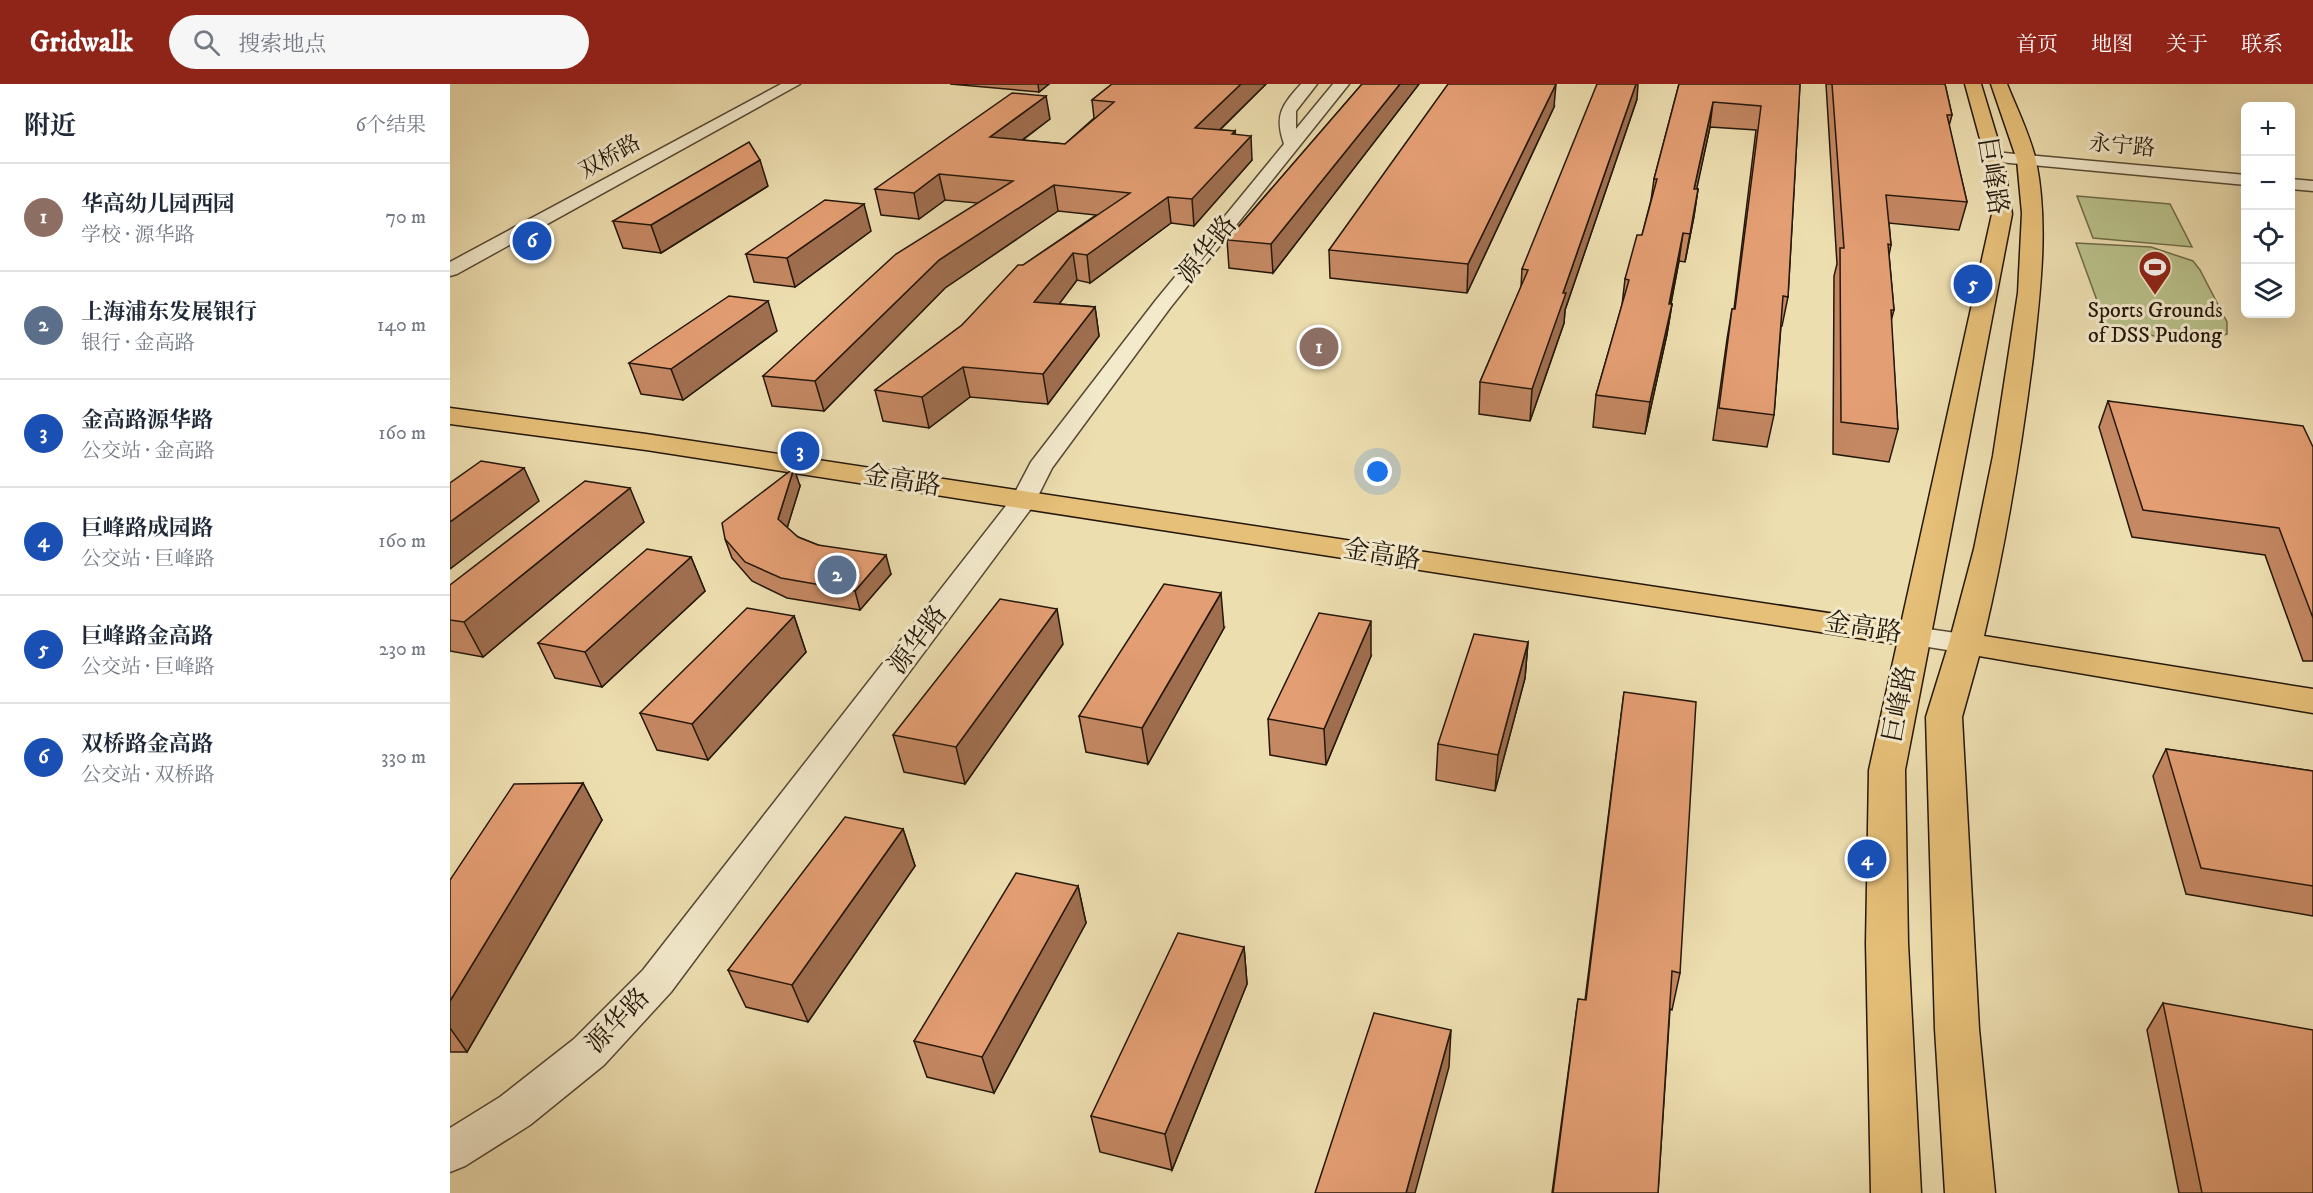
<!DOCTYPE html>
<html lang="zh">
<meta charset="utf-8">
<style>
body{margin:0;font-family:"IM FELL DW Pica","Noto Serif SC",serif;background:#f6f6f7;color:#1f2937}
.controls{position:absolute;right:18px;top:18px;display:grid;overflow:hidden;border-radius:9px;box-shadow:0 6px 24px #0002}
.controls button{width:54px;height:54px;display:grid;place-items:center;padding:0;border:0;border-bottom:2px solid #e0e1e3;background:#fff;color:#1f2937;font:30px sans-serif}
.you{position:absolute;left:928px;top:388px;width:21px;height:21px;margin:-15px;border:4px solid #fff;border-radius:50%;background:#1a73e8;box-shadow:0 0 0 9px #1a73e833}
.badge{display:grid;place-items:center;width:39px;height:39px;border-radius:50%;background:#8f2418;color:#fff;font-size:20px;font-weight:700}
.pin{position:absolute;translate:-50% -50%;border:3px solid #fff;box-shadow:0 2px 6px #0006}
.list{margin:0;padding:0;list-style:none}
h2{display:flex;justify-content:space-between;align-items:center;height:78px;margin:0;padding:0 24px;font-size:26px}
h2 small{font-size:20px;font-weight:400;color:#747a83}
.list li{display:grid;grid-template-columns:39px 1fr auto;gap:18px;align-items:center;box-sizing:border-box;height:108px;padding:0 24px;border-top:2px solid #e0e1e3}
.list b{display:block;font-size:22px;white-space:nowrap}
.list p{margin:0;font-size:20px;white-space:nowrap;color:#747a83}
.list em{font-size:20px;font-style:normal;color:#747a83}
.icon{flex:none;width:33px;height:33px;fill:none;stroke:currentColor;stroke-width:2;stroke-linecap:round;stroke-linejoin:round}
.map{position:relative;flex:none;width:1863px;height:1109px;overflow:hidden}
header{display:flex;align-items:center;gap:36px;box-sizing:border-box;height:84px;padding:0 30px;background:#8f2418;color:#fff}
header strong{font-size:28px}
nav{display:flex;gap:33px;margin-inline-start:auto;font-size:21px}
.search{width:420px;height:54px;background:#f6f6f7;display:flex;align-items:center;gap:15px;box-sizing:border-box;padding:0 21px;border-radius:33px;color:#747a83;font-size:22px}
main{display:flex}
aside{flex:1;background:#fff}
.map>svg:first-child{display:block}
.green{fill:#b9c18b;stroke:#6e6c4a;stroke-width:1.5}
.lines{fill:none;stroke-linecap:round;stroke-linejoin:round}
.minor-casing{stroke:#564934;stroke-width:3}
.major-casing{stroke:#24170a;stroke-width:3}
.minor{fill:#f3eacc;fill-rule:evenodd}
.major{fill:#e6bf78;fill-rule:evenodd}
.wall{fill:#c48863;stroke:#24170a;stroke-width:1.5}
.shaded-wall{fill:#a06f50;stroke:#24170a;stroke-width:1.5}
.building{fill:#e49e73;stroke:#24170a;stroke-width:1.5}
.labels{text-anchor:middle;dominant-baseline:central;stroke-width:6;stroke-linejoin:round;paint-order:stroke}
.far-street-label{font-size:22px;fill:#24170a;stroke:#f3eacc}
.far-poi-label{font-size:22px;fill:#24170a;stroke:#f3eacc}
.street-label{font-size:26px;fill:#24170a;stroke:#f3eacc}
</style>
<header>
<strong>Gridwalk</strong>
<div class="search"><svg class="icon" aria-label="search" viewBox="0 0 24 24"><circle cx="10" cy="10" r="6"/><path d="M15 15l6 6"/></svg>搜索地点</div>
<nav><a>首页</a><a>地图</a><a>关于</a><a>联系</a></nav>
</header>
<main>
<aside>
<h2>附近<small>6个结果</small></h2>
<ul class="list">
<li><span class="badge" style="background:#8d6e63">1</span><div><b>华高幼儿园西园</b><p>学校 · 源华路</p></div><em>70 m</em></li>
<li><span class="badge" style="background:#5c6f8a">2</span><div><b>上海浦东发展银行</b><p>银行 · 金高路</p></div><em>140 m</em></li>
<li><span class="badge" style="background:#1a4fb4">3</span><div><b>金高路源华路</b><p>公交站 · 金高路</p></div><em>160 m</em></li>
<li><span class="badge" style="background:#1a4fb4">4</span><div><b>巨峰路成园路</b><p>公交站 · 巨峰路</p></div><em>160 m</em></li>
<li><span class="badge" style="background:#1a4fb4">5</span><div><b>巨峰路金高路</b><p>公交站 · 巨峰路</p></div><em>230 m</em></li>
<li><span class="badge" style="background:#1a4fb4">6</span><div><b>双桥路金高路</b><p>公交站 · 双桥路</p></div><em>330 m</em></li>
</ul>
</aside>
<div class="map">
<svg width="1863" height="1109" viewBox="0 0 1863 1109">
<rect width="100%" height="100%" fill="#eddeb0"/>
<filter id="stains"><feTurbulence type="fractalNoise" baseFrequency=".00333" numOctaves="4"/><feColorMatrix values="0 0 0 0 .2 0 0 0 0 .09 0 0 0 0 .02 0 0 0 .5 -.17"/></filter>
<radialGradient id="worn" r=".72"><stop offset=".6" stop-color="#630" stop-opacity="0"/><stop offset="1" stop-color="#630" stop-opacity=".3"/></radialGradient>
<!-- green -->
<g class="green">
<path d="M1627,112L1720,120L1742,163L1643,154Z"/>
<path d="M1626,159L1701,163L1743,177L1750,186L1777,238V250C1737,265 1698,248 1657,244Z"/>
</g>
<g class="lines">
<!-- minor casing -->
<g class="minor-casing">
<g id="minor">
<path d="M331,0H350L7,190L0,192V178Z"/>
<path d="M851,0H867L846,27V45L883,0H899L720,224L602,384L583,422L221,908L154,981L80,1041L15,1082L0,1088V1044L50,1013L124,955L193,886L562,414L581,378L706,216L834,60C824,31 832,21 851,0Z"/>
<path d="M1544,68L1796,91V101L1538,77L1535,73L1538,69Z"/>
<path d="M1840,95L1863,97V107L1840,105Z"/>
<path d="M1464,543L1527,552L1531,559L1527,566L1516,569L1453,559L1449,552L1453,545Z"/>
</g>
</g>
<!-- major casing -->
<g class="major-casing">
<g id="major">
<path d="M1515,0H1531L1553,73L1562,130L1455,686L1458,859L1471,1109H1421L1416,859L1419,686L1447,560L196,366L0,340V324L196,350L1451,540L1542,130L1535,73Z"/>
<path d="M1541,0H1557C1567,25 1580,51 1586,77C1599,141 1590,209 1583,273C1571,367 1556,459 1534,552L1863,605V629L1529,572L1512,633L1529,945L1545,1109H1495L1485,945L1476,633L1499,559L1524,465L1543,372L1568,209L1572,129L1567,76Z"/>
</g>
</g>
<!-- minor -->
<use href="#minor" class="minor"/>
<!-- major -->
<use href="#major" class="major"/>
</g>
<!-- wall -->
<g class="wall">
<path d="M500,0H599L589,8Z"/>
<path d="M662,0H816L770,46L785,47V50L802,76L744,142L721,139L640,199L627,196L609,220L645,223L649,252L598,320L520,313L479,344L433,337L425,306L512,241L573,181L646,131L608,127L495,204L374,327L322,322L313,292L528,119L495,116L469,135L431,131L425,105L600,35L573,56L615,60L644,34L642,16Z"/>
<path d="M912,0H969L823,189L779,184L777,156Z"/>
<path d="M1229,0H1350L1338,213L1332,242H1331L1324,331L1317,363L1263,356L1277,255L1282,225H1284L1306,46L1260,43L1246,105H1248L1244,132L1235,178L1229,177L1221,220H1222L1217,250L1195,350L1143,343L1146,311L1172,221L1175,195L1192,151L1201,116L1204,95Z"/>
<path d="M1376,0H1495L1502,31L1499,42L1517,118L1509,146L1439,139L1441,161L1439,171L1444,226L1441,237L1448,345L1439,378L1383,370L1384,192L1387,180Z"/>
<path d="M1187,15L1115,226L1114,239L1080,337L1029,330L1030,298L1071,203L1072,185Z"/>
<path d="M1104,23L1017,209L880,194L879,166Z"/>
<path d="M318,102L211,169L173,164L163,137Z"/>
<path d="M421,147L345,203L304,198L296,170Z"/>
<path d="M327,247L233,316L191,310L179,279Z"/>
<path d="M1658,317L1863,363V577H1853L1815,471L1682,453L1649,343Z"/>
<path d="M350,402L337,444L348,453L441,490L410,526L337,514L302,497L282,474L275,455Z"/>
<path d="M194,438L33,573L0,567V501Z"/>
<path d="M241,473L255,507L152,603L105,594L88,559Z"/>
<path d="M344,532L356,568L258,676L207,666L190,629Z"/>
<path d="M774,544L698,680L636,668L629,632Z"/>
<path d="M1078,558L1075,594L1045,707L986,696L988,660Z"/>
<path d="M613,560L515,700L454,688L443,651Z"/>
<path d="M921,572L876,681L820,671L818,635Z"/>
<path d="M1174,608L1230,889L1222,926L1220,925L1208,1109H1102L1128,915L1135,916Z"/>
<path d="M1716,665L1863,687V832L1736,810L1703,692Z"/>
<path d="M133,699L152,736L17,968H0V796Z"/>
<path d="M453,745L465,782L358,938L296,923L278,886Z"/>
<path d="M628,802L636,839L544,1009L477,993L464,957Z"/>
<path d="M794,863L797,900L722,1086L650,1068L641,1032Z"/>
<path d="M1713,919L1863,1109H1729L1697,946Z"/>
</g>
<!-- shaded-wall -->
<g class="shaded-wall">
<path d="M588,0H599L589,8Z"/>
<path d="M791,0H816L747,68L745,44Z"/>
<path d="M950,0H969L823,189L821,160Z"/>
<path d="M1106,0L1104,23L1017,209L1018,180Z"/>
<path d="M1186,0H1188L1187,15L1115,226L1114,239L1080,337L1082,305L1113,209Z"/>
<path d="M596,12L600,35L544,77L540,53Z"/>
<path d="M1263,18L1260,43L1241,132L1244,105Z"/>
<path d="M785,47L786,68L801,52L802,76L744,142L742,115Z"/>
<path d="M310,76L318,102L211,169L201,141Z"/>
<path d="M489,90L495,116L469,135L464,109Z"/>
<path d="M604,101L608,127L495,204L374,327L365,297L489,176Z"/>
<path d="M1248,105L1244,132L1235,178L1240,150Z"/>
<path d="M718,113L721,139L640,199L637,171Z"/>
<path d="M414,120L421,147L345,203L337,174Z"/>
<path d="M1233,149L1229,177L1215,249L1219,220Z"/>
<path d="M623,169L627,196L589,247L584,218Z"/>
<path d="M318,217L327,247L233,316L221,285Z"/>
<path d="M1222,220L1217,250L1195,350L1200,318Z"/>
<path d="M645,223L649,252L598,320L593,290Z"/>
<path d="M513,283L520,313L479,344L472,313Z"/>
<path d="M74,384L89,417L0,485V438Z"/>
<path d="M344,384L350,402L334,454L328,435Z"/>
<path d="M180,404L194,438L33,573L14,538Z"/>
<path d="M436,471L441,490L410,526L405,507Z"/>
<path d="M241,473L255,507L152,603L135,568Z"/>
<path d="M771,509L774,544L698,680L692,644Z"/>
<path d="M607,525L613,560L515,700L506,663Z"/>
<path d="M344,532L356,568L258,676L242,640Z"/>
<path d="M921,537V572L876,681L874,645Z"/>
<path d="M1078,558L1075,594L1045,707L1048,671Z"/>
<path d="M133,699L152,736L17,968L0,944V917Z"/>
<path d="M453,745L465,782L358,938L342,901Z"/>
<path d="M628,802L636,839L544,1009L532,973Z"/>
<path d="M794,863L797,900L722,1086L715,1050Z"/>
<path d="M1001,946L999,983L965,1109H956Z"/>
</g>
<!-- building -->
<g class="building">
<path d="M662,0H791L745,44L785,47L782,50L801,52L742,115L718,113L637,171L623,169L584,218L645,223L593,290L513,283L472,313L425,306L512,241L568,181H573L680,109L604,101L489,176L365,297L313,292L446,170L563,97L489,90L464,109L425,105L562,9L596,12L540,53L615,60L664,18L642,16Z"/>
<path d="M912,0H950L821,160L777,156Z"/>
<path d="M998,0H1106L1018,180L879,166Z"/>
<path d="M1147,0H1186L1113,209H1116L1082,305L1030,298L1078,186L1072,185Z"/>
<path d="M1229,0H1350L1338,213L1333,212L1324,331L1269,324L1282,225H1285L1311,22L1263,18L1244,105H1248L1240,150L1233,149L1219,220H1222L1200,318L1146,311L1179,196L1175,195L1187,151H1192L1207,95H1204Z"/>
<path d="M1382,0H1495L1502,31H1497L1517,118L1436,111L1441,161L1438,160L1444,226H1441L1448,345L1391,338L1390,164H1394Z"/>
<path d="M299,58L310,76L201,141L163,137Z"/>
<path d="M375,116L414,120L337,174L296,170Z"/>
<path d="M279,212L318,217L221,285L179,279Z"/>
<path d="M1658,317L1853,342L1863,363V534L1829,444L1693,426Z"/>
<path d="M31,377L74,384L0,438V399Z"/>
<path d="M344,384L328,435L348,453L368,461L436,471L405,507L331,494L295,478L275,455L272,439Z"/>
<path d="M135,397L180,404L14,538L0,536V501Z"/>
<path d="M197,465L241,473L135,568L88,559Z"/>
<path d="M714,500L771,509L692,644L629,632Z"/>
<path d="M550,515L607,525L506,663L443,651Z"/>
<path d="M297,524L344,532L242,640L190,629Z"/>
<path d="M869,529L921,537L874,645L818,635Z"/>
<path d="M1024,550L1078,558L1048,671L988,660Z"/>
<path d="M1174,608L1246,618L1230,889L1222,887L1208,1109H1103L1128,915L1136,916Z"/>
<path d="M1716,665L1863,687V802L1751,784Z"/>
<path d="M133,699L0,917V796L64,700Z"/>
<path d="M395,733L453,745L342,901L278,886Z"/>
<path d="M566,789L628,802L532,973L464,957Z"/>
<path d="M728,849L794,863L715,1050L641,1032Z"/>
<path d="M1713,919L1863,946V1109H1752Z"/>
<path d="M924,929L1001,946L956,1109H865Z"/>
</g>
<!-- icons -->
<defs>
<g id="stadium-pin" transform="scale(1.725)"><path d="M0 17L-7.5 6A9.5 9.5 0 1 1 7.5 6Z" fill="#8f2418" stroke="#f3eacc"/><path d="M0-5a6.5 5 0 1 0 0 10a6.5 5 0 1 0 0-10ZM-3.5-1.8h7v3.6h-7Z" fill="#fff"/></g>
</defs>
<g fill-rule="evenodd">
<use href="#stadium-pin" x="1705" y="183"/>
</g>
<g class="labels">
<!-- far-street labels -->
<g class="far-street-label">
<text transform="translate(1672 62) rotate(5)">永宁路</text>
<text transform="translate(160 73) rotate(-29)">双桥路</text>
</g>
<!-- far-poi labels -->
<g class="far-poi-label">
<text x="1705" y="226">Sports Grounds<tspan x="1705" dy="25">of DSS Pudong</tspan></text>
</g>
<!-- street labels -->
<g class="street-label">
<text transform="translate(1542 92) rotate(81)">巨峰路</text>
<text transform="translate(757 166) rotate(-51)">源华路</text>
<text transform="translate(452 397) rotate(9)">金高路</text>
<text transform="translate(932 471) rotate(9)">金高路</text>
<text transform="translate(1413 544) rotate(9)">金高路</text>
<text transform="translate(468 556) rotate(-53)">源华路</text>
<text transform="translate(1450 620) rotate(-79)">巨峰路</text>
<text transform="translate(168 937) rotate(-46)">源华路</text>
</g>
</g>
<rect width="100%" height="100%" filter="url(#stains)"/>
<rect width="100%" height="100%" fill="url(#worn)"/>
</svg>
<div class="controls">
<button>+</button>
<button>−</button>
<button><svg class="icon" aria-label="locate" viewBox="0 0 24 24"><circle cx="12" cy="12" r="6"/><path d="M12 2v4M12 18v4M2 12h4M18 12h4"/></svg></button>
<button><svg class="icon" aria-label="layers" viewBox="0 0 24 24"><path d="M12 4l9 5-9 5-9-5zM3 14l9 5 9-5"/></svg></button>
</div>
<div class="you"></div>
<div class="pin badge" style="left:869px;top:263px;background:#8d6e63">1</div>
<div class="pin badge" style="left:387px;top:491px;background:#5c6f8a">2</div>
<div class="pin badge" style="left:350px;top:367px;background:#1a4fb4">3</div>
<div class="pin badge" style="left:1417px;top:775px;background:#1a4fb4">4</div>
<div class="pin badge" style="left:1523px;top:200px;background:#1a4fb4">5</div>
<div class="pin badge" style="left:82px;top:157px;background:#1a4fb4">6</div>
</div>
</main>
